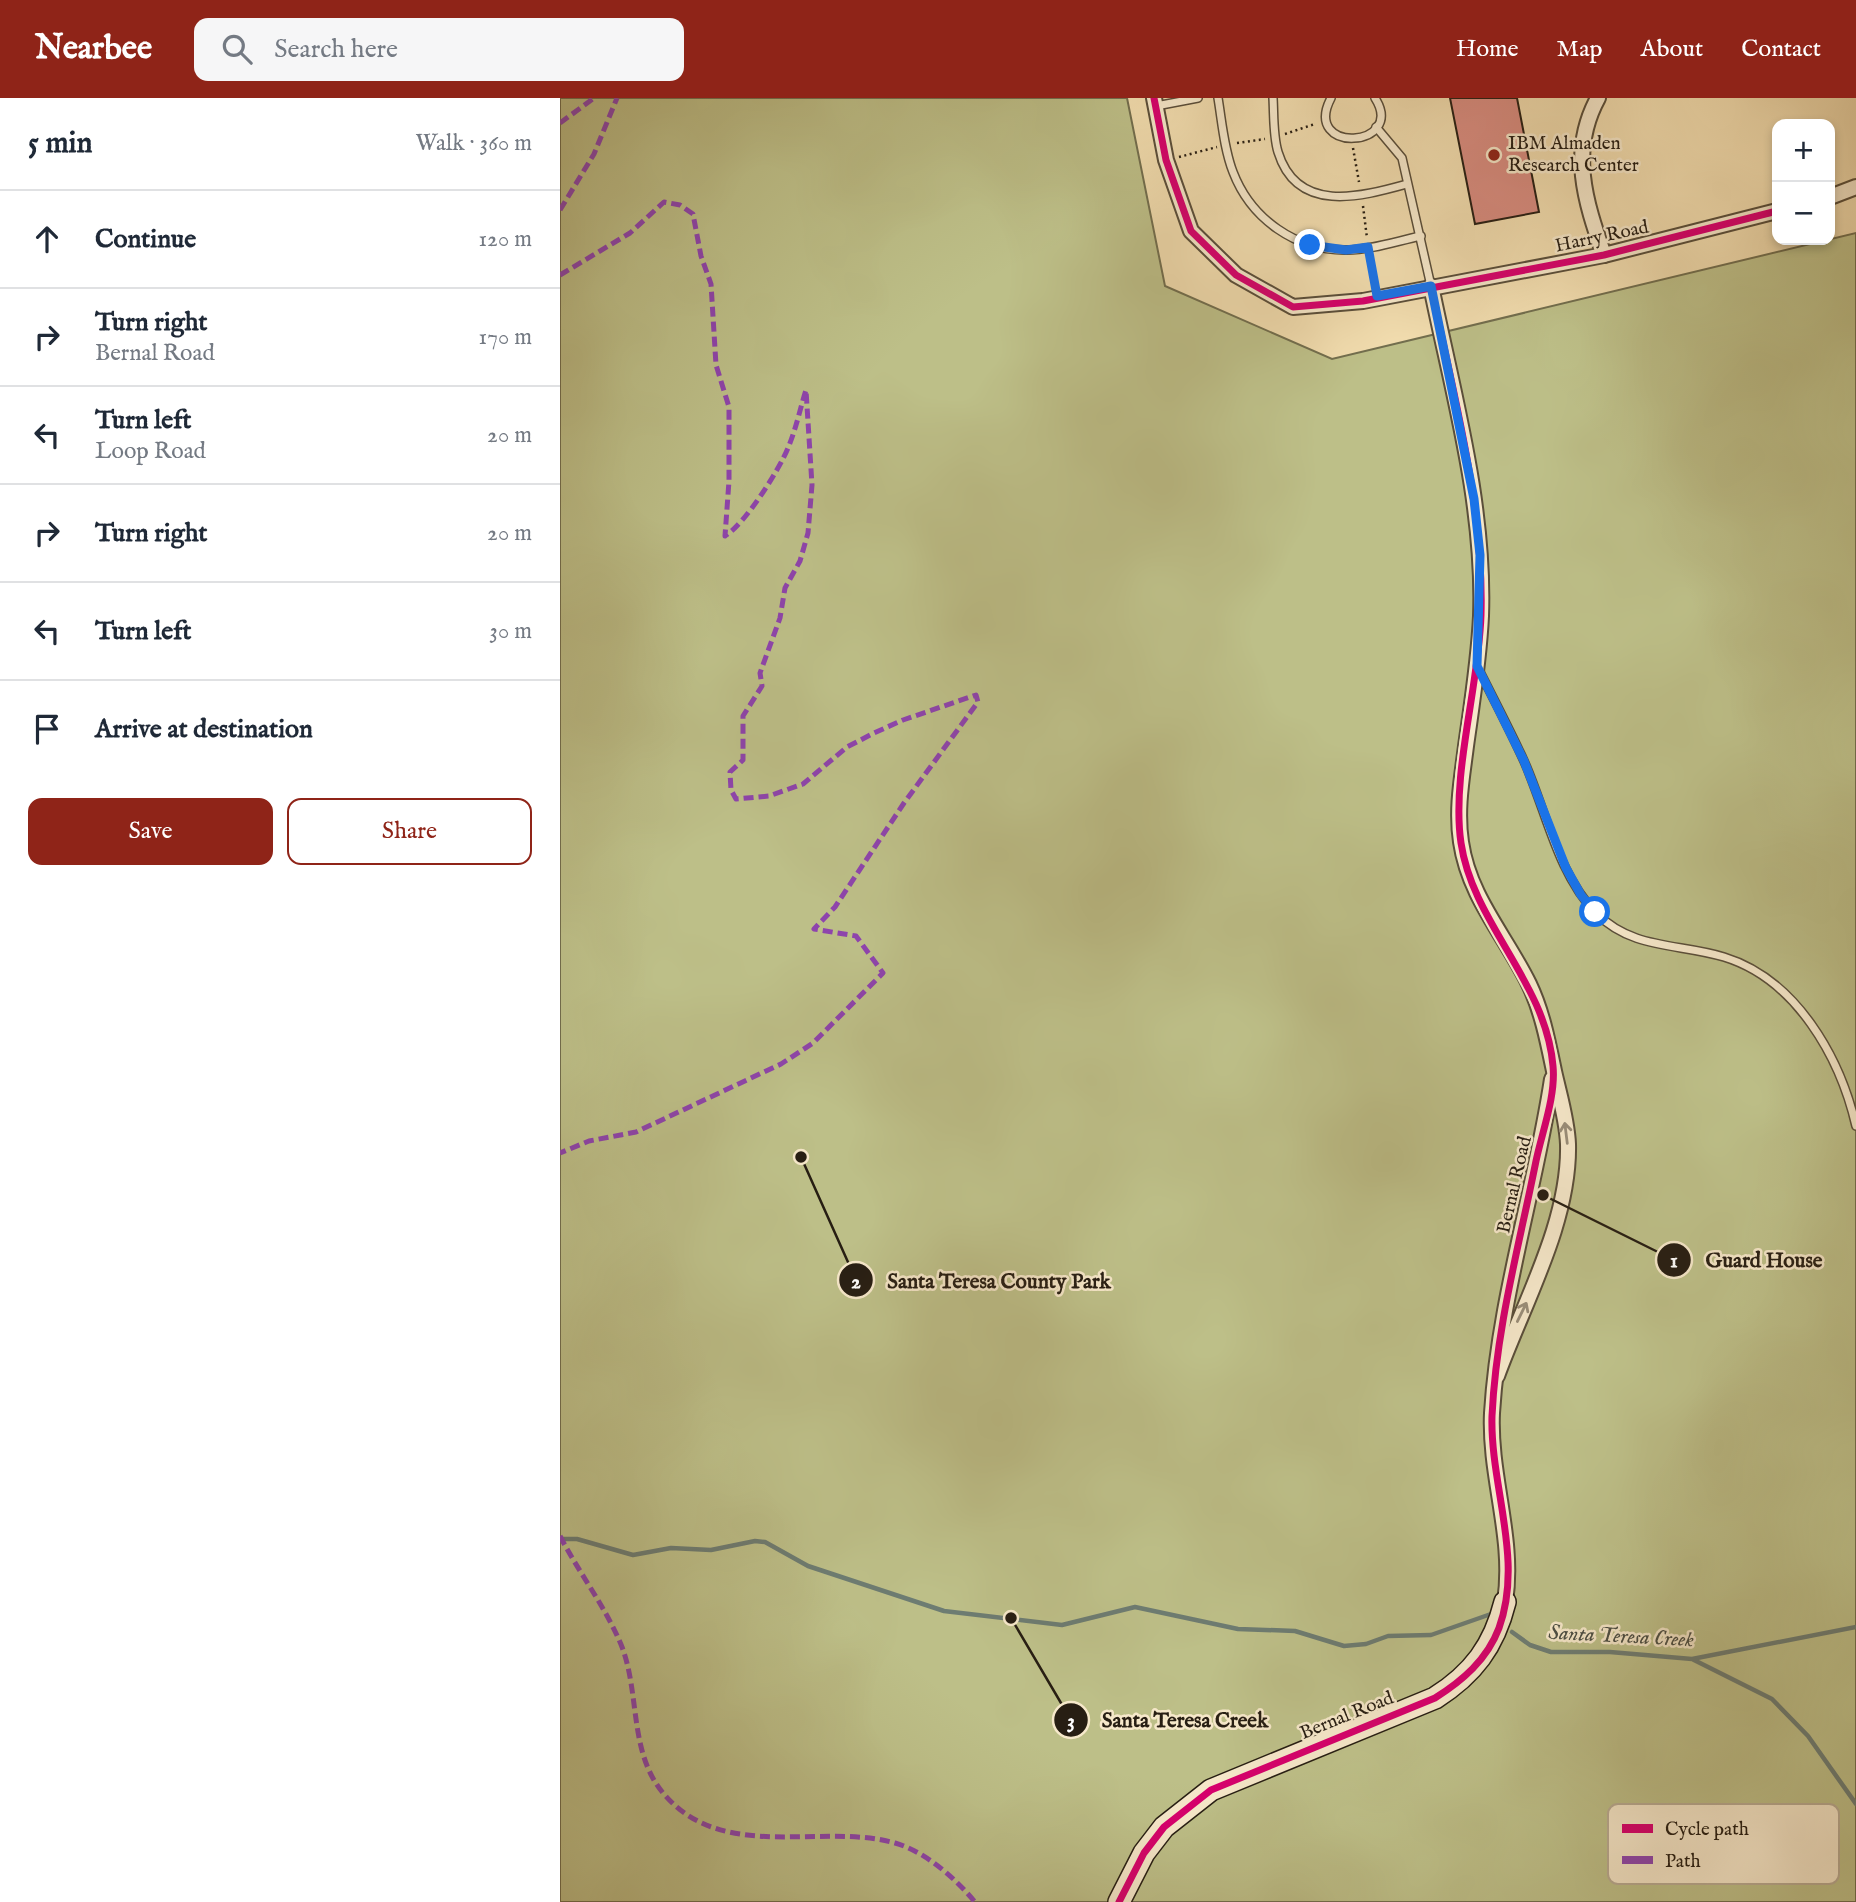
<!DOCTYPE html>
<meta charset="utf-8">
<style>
body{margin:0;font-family:"IM FELL English",serif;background:#f6f6f7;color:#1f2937}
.controls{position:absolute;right:21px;top:21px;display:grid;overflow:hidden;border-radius:14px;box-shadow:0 4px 10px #0003}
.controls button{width:63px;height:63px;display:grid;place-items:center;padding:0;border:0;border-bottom:2px solid #e0e1e3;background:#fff;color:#1f2937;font:35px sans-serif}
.stop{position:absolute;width:21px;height:21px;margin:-16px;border:5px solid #1a73e8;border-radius:50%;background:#fff}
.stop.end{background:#1a73e8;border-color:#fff;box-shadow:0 2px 7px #0008}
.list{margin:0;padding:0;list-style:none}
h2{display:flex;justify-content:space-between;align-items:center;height:91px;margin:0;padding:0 28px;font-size:30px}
h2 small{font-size:23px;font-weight:400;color:#747a83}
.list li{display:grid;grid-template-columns:46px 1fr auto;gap:21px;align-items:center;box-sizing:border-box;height:98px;padding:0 28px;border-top:2px solid #e0e1e3}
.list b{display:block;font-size:26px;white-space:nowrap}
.list p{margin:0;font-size:23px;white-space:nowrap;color:#747a83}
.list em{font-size:23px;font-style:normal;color:#747a83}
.actions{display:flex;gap:14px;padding:21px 28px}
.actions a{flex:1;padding:16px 0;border:2px solid #8f2418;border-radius:14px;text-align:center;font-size:24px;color:#8f2418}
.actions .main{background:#8f2418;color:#fff}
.icon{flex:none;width:38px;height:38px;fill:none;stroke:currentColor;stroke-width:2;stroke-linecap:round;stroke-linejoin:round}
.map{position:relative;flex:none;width:1296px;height:1804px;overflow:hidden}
header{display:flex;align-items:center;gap:42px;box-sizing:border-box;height:98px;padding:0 35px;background:#8f2418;color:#fff}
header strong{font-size:33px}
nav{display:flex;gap:38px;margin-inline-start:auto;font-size:24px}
.search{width:490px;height:63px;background:#f6f6f7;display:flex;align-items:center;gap:18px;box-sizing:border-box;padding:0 24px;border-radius:14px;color:#747a83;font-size:26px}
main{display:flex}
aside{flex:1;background:#fff}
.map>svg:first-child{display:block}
.green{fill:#bdbf88;stroke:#726e4e;stroke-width:2}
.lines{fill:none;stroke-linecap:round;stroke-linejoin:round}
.stream{stroke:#6d7c72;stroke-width:4.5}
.building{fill:#d78b7f;stroke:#271e13;stroke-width:2}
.lane-casing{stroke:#5a4e3a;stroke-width:10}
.street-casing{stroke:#5a4e3a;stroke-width:18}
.secondary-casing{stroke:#271e13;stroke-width:24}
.path{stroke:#271e13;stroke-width:2.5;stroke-dasharray:2 3.5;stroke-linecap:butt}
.lane{stroke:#f6e8ca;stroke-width:7}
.street{stroke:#f6e8ca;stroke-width:14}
.secondary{stroke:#f6e8ca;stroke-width:21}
.quiet{stroke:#8e44ad;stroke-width:5;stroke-dasharray:10 5;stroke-linecap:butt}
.cycleway-casing{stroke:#f6e8ca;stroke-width:11}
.cycleway{stroke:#d6006c;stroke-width:7}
.oneway{stroke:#998d78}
.route{stroke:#1a73e8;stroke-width:9}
.poi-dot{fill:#8f2418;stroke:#f6e8ca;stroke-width:2.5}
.labels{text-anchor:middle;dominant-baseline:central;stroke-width:5;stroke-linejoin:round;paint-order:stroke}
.poi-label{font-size:19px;fill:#271e13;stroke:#f6e8ca;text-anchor:start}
.street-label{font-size:19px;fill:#271e13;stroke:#f6e8ca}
.water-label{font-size:21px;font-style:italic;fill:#4a4d43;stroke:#f6e8ca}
.key{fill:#f6e8ca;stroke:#b8ab93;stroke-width:2}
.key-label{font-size:19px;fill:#271e13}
.leader{fill:none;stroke:#271e13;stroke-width:2.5}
.callout-dot{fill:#271e13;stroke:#f6e8ca;stroke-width:2.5}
.mark-label{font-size:21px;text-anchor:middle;font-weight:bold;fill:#fff}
.callout-label{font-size:21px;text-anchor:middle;font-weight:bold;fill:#271e13;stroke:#f6e8ca;stroke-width:5;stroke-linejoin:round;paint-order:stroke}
</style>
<header>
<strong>Nearbee</strong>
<div class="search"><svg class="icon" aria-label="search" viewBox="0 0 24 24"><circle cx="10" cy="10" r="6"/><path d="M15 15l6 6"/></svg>Search here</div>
<nav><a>Home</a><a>Map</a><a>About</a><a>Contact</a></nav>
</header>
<main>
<aside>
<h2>5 min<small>Walk · 360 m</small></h2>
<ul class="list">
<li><svg class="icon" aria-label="ahead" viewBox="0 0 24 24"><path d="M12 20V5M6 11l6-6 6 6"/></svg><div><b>Continue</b></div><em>120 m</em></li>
<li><svg class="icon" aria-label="right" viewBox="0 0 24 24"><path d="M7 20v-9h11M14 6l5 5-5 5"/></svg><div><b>Turn right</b><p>Bernal Road</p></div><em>170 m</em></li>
<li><svg class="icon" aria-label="left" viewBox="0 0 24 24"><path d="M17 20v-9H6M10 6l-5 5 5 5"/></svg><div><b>Turn left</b><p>Loop Road</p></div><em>20 m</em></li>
<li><svg class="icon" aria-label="right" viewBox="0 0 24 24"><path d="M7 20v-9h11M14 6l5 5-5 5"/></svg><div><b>Turn right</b></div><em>20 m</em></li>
<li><svg class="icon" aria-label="left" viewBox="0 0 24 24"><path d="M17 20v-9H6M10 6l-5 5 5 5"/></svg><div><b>Turn left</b></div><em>30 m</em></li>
<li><svg class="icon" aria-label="arrive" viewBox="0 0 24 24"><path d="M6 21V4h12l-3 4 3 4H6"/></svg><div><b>Arrive at destination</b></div></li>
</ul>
<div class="actions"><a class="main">Save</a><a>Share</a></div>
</aside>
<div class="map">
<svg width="1296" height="1804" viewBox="0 0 1296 1804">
<rect width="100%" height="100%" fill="#f1dcae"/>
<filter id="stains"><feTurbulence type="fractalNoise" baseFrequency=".00286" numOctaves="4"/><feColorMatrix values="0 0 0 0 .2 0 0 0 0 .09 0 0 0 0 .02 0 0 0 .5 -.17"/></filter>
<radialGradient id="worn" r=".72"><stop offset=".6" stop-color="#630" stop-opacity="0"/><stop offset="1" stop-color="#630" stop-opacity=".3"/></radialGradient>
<!-- green -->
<path class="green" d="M0,0H567L605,188L772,261L1296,135V1804H0Z"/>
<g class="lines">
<!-- stream -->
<g class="stream">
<path d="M0,1441H17L73,1457L111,1450L151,1452L195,1443L205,1444L248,1468L384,1513L502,1527L575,1509L678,1531L735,1533L784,1548L806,1546L828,1538L871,1537L931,1516"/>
<path d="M952,1534L970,1547L991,1554H1050L1132,1561L1296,1529"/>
<path d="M1134,1562L1212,1601L1248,1638L1296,1706"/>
</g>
</g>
<!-- building -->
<path class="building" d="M890,0H957L979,114L915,126Z"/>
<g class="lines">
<!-- lane casing -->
<g class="lane-casing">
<g id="lane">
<path d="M658,0C662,24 664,51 673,74C691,121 736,153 787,152C811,152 837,143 861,138"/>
<path d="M713,0C714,17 713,38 718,54C737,116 800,99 847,86"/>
<path d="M771,0C741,57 847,50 815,0"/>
<path d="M596,8L638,0"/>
<path d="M816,29L842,60L871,188"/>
<path d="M919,572C934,602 950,632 964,663C986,712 997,775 1036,815C1073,852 1118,845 1164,859C1236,881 1280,959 1296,1028"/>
</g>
</g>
<!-- street casing -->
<g class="street-casing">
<g id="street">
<path d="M594,0L606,62L631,133L676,177L733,209L803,203L1044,157L1217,113"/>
<path d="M1038,0C1009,53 1025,103 1044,157"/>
<path d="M1270,99L1296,89"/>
<path d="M871,188C893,296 925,407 921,518C919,562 912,605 906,648C902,680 896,711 901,744C909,799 945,837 969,886C982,913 988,944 994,973C999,996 1007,1021 1008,1046C1010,1124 963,1206 937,1278"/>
<path d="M945,1504C955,1440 929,1379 932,1315C939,1201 975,1093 992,981"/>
</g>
</g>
<!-- secondary casing -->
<g class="secondary-casing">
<path id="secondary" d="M559,1804L584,1755L604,1729L651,1692L875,1600C913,1576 934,1548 945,1504"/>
</g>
<!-- path -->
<g class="path">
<path d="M725,36L755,26"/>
<path d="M677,45L705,41"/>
<path d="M793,50L799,84"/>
<path d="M619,59L657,49"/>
<path d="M803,108L807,140"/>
<path d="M810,160L815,185"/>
</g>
<!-- lane -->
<use href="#lane" class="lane"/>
<!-- street -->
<use href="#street" class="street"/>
<!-- secondary -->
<use href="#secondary" class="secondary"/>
<!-- quiet -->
<g class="quiet">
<path d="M0,25L34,0"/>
<path d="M0,112L34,56L57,0"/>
<path d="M0,177L70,135L104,104L120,107L133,116L141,158L151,186L156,267L169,309V383L165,438C185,426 219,372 228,350C236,331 240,311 246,292L252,387L248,435L240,463L225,490L220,520L200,575L202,588L183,618V662L170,674L171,692L176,701L209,698L243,686L287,649L314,635L343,622L416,597L418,604L344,705L275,809L254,831L296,838L323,875L253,945L221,966L76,1034L29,1043L0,1055"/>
<path d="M0,1438C19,1475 47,1511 62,1549C80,1597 69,1654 103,1695C162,1766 261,1724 335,1745C366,1754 395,1780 415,1804"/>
</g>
<!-- cycleway casing -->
<g class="cycleway-casing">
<g id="cycleway">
<path d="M594,0L606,62L631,133L676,177L733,209L803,203L1044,157L1217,113"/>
<path d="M559,1804L584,1755L604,1729L651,1692L875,1600C902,1583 927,1562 939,1530C964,1461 930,1388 932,1318C936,1231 959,1148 976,1063C982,1034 996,998 993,968C986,884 913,826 901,745C891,677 919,588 921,517C924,406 893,296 871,188"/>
</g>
</g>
<!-- cycleway -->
<use href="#cycleway" class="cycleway"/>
</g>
<!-- one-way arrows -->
<defs><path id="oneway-shaft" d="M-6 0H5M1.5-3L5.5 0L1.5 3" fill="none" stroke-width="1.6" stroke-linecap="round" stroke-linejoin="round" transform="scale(1.75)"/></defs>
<g class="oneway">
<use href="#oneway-shaft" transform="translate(1006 1035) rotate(-97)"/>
<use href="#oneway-shaft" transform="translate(962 1214) rotate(-64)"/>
</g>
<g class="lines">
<!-- route -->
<path class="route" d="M750,147L786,152L808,149L817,198L871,188L914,401L920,457L917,568L964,663L1006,770L1021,797L1035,814"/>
</g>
<!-- markers -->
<circle class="poi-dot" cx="934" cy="57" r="7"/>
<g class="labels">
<!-- poi labels -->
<g class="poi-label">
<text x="948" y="46">IBM Almaden<tspan x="948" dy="22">Research Center</tspan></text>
</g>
<!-- street labels -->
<g class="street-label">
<text transform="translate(1042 139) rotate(-12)">Harry Road</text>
<text transform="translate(955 1087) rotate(-77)">Bernal Road</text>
<text transform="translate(787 1618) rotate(-22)">Bernal Road</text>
</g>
<!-- water labels -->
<g class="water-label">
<text transform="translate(1061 1539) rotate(3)">Santa Teresa Creek</text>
</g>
</g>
<!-- legend -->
<rect x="1048" y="1706" width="231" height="80" rx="10" class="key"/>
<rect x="1062" y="1726" width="31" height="9" fill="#d6006c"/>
<rect x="1062" y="1758" width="31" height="8" fill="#8e44ad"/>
<g class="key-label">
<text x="1105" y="1737">Cycle path</text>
<text x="1105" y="1769">Path</text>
</g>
<!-- callouts -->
<path class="leader" d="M983 1097L1114 1162M241 1059L296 1182M451 1520L511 1622"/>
<g class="callout-dot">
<circle cx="983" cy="1097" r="7"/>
<circle cx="241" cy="1059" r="7"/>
<circle cx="451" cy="1520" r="7"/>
<circle cx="1114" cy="1162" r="18"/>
<circle cx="296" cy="1182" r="18"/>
<circle cx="511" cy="1622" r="18"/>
</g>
<g class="mark-label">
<text x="1114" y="1169">1</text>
<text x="296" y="1190">2</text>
<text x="511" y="1629">3</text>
</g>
<g class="callout-label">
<text x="1204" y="1169">Guard House</text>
<text x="439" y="1190">Santa Teresa County Park</text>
<text x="625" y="1629">Santa Teresa Creek</text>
</g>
<rect width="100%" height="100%" filter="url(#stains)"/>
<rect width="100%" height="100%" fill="url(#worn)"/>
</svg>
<div class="controls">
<button>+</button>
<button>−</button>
</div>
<div class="stop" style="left:1035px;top:814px"></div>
<div class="stop end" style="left:750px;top:147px"></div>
</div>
</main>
